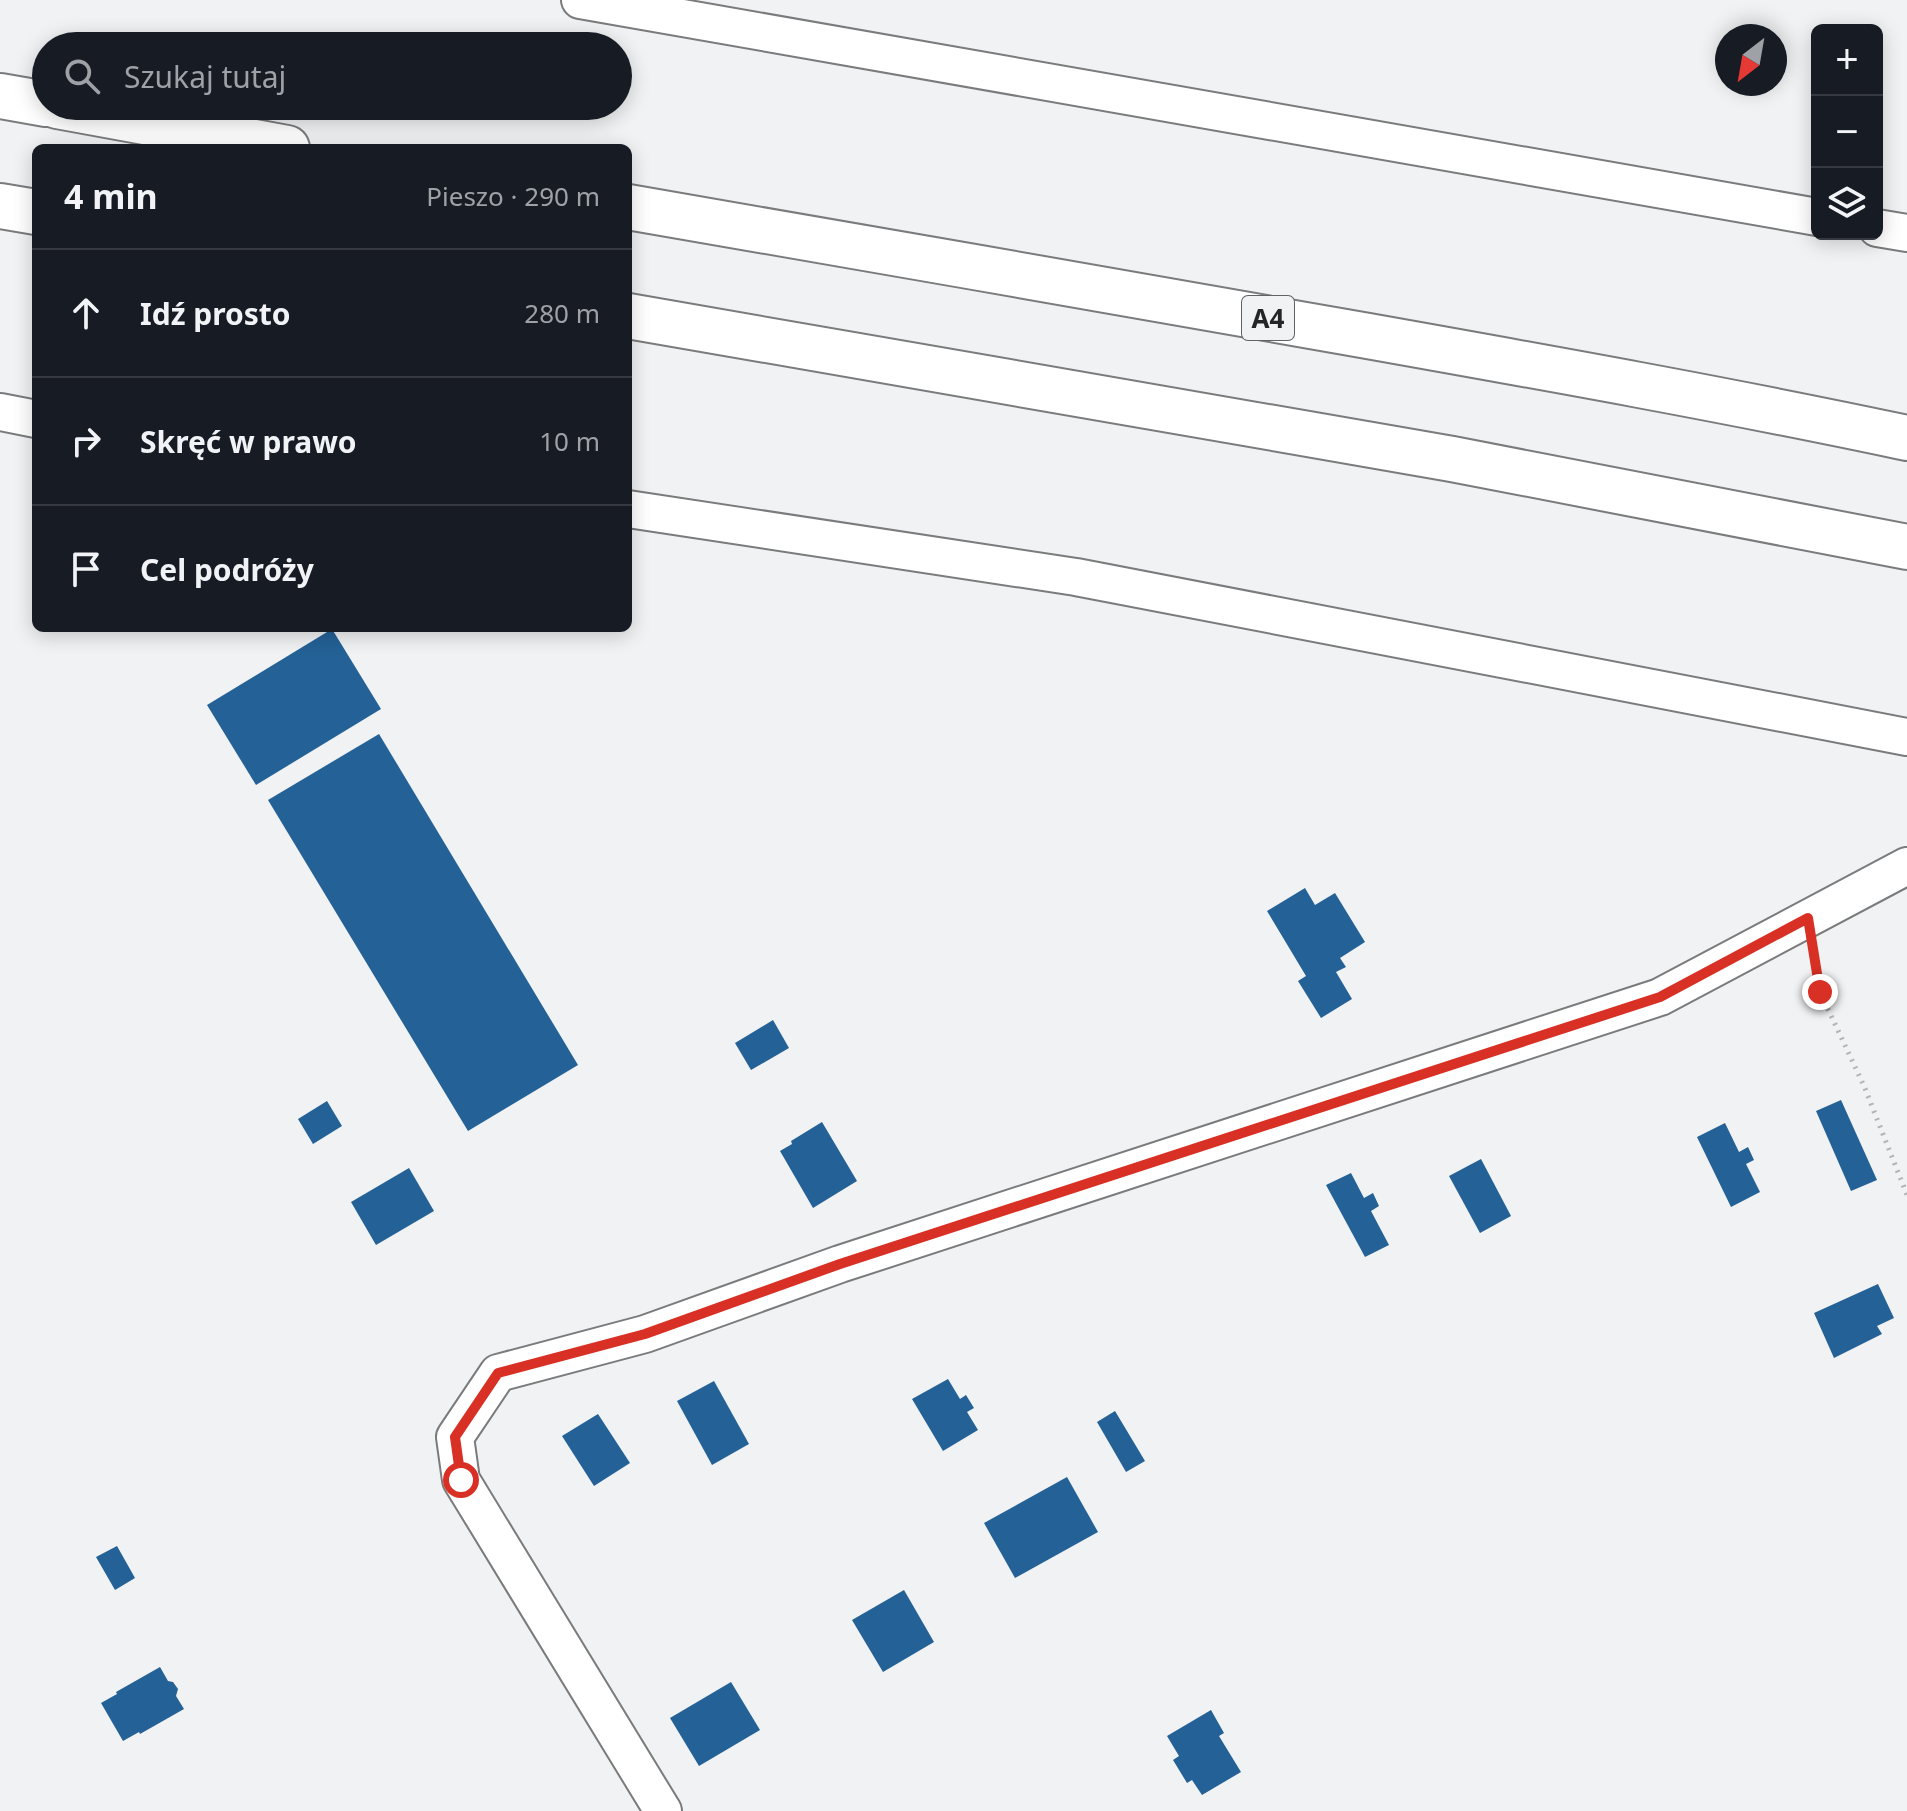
<!DOCTYPE html>
<html lang="pl">
<meta charset="utf-8">
<style>
body{margin:0;font-family:"Noto Sans",sans-serif;background:#20242c;color:#f1f3f6}
.controls{position:absolute;right:24px;top:24px;display:grid;overflow:hidden;border-radius:12px;box-shadow:0 4px 20px #0003}
.controls button{width:72px;height:72px;display:grid;place-items:center;padding:0;border:0;border-bottom:2px solid #363941;background:#171b24;color:#f1f3f6;font:40px sans-serif}
.compass{position:absolute;left:1715px;top:24px;width:72px;height:72px;border-radius:50%;background:#171b24;box-shadow:0 4px 20px #0003;rotate:211deg}
.stop{position:absolute;width:24px;height:24px;margin:-18px;border:6px solid #d93025;border-radius:50%;background:#fff}
.stop.end{background:#d93025;border-color:#fff;box-shadow:0 2px 8px #0008}
.list{margin:0;padding:0;list-style:none}
h2{display:flex;justify-content:space-between;align-items:center;height:104px;margin:0;padding:0 32px;font-size:34px}
h2 small{font-size:26px;font-weight:400;color:#9ea1a6}
.list li{display:grid;grid-template-columns:52px 1fr auto;gap:24px;align-items:center;box-sizing:border-box;height:128px;padding:0 32px;border-top:2px solid #363941}
.list b{display:block;font-size:30px;white-space:nowrap}
.list em{font-size:26px;font-style:normal;color:#9ea1a6}
.icon{flex:none;width:44px;height:44px;fill:none;stroke:currentColor;stroke-width:2;stroke-linecap:round;stroke-linejoin:round}
.map{position:relative;flex:none;width:1907px;height:1811px;overflow:hidden}
.search{position:absolute;background:#171b24;box-shadow:0 4px 20px #0003;left:32px;top:32px;width:600px;height:88px;display:flex;align-items:center;gap:20px;box-sizing:border-box;padding:0 28px;border-radius:44px;color:#9ea1a6;font-size:30px}
.panel{position:absolute;background:#171b24;box-shadow:0 4px 20px #0003;left:32px;top:144px;width:600px;height:488px;border-radius:12px}
.map>svg:first-child{display:block}
.building{fill:#246196}
.lines{fill:none;stroke-linecap:round;stroke-linejoin:round}
.street-casing{stroke:#7a7b7c;stroke-width:40}
.highway-casing{stroke:#7a7b7c;stroke-width:48}
.path{stroke:#b2b4b5;stroke-width:5;stroke-dasharray:2 6;stroke-linecap:butt}
.street{stroke:#fff;stroke-width:36}
.highway{stroke:#fff;stroke-width:44}
.route{stroke:#d93025;stroke-width:10}
.labels{text-anchor:middle;dominant-baseline:central;stroke-width:8;stroke-linejoin:round;paint-order:stroke}
.shield{fill:#f0f2f3;stroke:#626264;stroke-width:2}
.shield-label{font-size:26px;font-weight:bold;fill:#252526}
</style>
<div class="map">
<svg width="1907" height="1811" viewBox="0 0 1907 1811">
<rect width="100%" height="100%" fill="#f0f2f3"/>
<!-- building -->
<g class="building">
<path d="M332,629L381,709L256,785L207,705Z"/>
<path d="M379,734L578,1065L468,1131L268,800Z"/>
<path d="M1305,888L1315,905L1335,893L1365,942L1340,958L1346,967L1336,972L1352,999L1321,1018L1298,981L1306,976L1267,911Z"/>
<path d="M773,1020L789,1048L751,1070L735,1043Z"/>
<path d="M1841,1100L1877,1180L1851,1191L1816,1111Z"/>
<path d="M327,1101L342,1126L313,1144L298,1119Z"/>
<path d="M822,1122L857,1181L813,1208L780,1151L792,1144L791,1141Z"/>
<path d="M1725,1123L1739,1152L1748,1147L1754,1160L1746,1164L1760,1192L1731,1207L1697,1137Z"/>
<path d="M1481,1159L1511,1216L1480,1233L1449,1176Z"/>
<path d="M409,1168L434,1211L376,1245L351,1202Z"/>
<path d="M1351,1173L1364,1198L1373,1193L1379,1206L1371,1211L1389,1245L1365,1257L1326,1185Z"/>
<path d="M1878,1284L1894,1318L1877,1326L1882,1334L1834,1358L1814,1313Z"/>
<path d="M948,1379L960,1399L966,1395L974,1408L967,1412L978,1430L943,1451L912,1399Z"/>
<path d="M714,1381L749,1444L712,1465L677,1401Z"/>
<path d="M1115,1411L1145,1461L1126,1472L1097,1422Z"/>
<path d="M598,1414L630,1463L594,1486L562,1436Z"/>
<path d="M1067,1477L1098,1532L1015,1578L984,1523Z"/>
<path d="M117,1546L135,1578L115,1590L96,1557Z"/>
<path d="M904,1590L934,1642L883,1672L852,1620Z"/>
<path d="M160,1667L168,1681L173,1682L178,1689L176,1696L184,1709L140,1734L139,1732L123,1741L101,1703L117,1694L116,1692Z"/>
<path d="M731,1682L760,1730L699,1766L670,1718Z"/>
<path d="M1211,1710L1224,1733L1219,1736L1241,1772L1202,1795L1192,1780L1187,1783L1173,1760L1179,1756L1167,1736Z"/>
</g>
<g class="lines">
<!-- street casing -->
<g class="street-casing">
<g id="street">
<path d="M580,0L1817,217"/>
<path d="M1877,228L1907,233"/>
<path d="M0,412L36,419"/>
<path d="M628,509L1076,577L1907,737"/>
<path d="M663,1811L461,1480L455,1437L498,1373L645,1334L840,1264L1660,997L1907,866"/>
</g>
</g>
<!-- highway casing -->
<g class="highway-casing">
<g id="highway">
<path d="M0,96L46,104"/>
<path d="M57,106L287,148"/>
<path d="M0,206L36,212"/>
<path d="M628,207C875,250 1121,292 1368,336C1548,368 1728,400 1907,438"/>
<path d="M628,316L1452,459L1907,547"/>
</g>
</g>
<!-- path -->
<path class="path" d="M1814,955L1820,992L1864,1086L1907,1195"/>
<!-- street -->
<use href="#street" class="street"/>
<!-- highway -->
<use href="#highway" class="highway"/>
</g>
<g class="lines">
<!-- route -->
<path class="route" d="M461,1480L455,1437L498,1373L645,1334L840,1264L1660,997L1808,918L1820,992"/>
</g>
<g class="labels">
<!-- shield labels -->
<rect class="shield" x="1242" y="296" width="52" height="44" rx="6"/>
<g class="shield-label">
<text x="1268" y="318">A4</text>
</g>
</g>
</svg>
<div class="controls">
<button>+</button>
<button>−</button>
<button><svg class="icon" aria-label="layers" viewBox="0 0 24 24"><path d="M12 4l9 5-9 5-9-5zM3 14l9 5 9-5"/></svg></button>
</div>
<svg class="compass" viewBox="-18 -18 36 36"><path d="M0-13l5 13h-10z" fill="#e53935"/><path d="M0 13l5-13h-10z" fill="#9ea1a6"/></svg>
<div class="stop" style="left:461px;top:1480px"></div>
<div class="stop end" style="left:1820px;top:992px"></div>
<div class="search"><svg class="icon" aria-label="search" viewBox="0 0 24 24"><circle cx="10" cy="10" r="6"/><path d="M15 15l6 6"/></svg>Szukaj tutaj</div>
<section class="panel">
<h2>4 min<small>Pieszo · 290 m</small></h2>
<ul class="list">
<li><svg class="icon" aria-label="ahead" viewBox="0 0 24 24"><path d="M12 20V5M6 11l6-6 6 6"/></svg><div><b>Idź prosto</b></div><em>280 m</em></li>
<li><svg class="icon" aria-label="right" viewBox="0 0 24 24"><path d="M7 20v-9h11M14 6l5 5-5 5"/></svg><div><b>Skręć w prawo</b></div><em>10 m</em></li>
<li><svg class="icon" aria-label="arrive" viewBox="0 0 24 24"><path d="M6 21V4h12l-3 4 3 4H6"/></svg><div><b>Cel podróży</b></div></li>
</ul>
</section>
</div>
